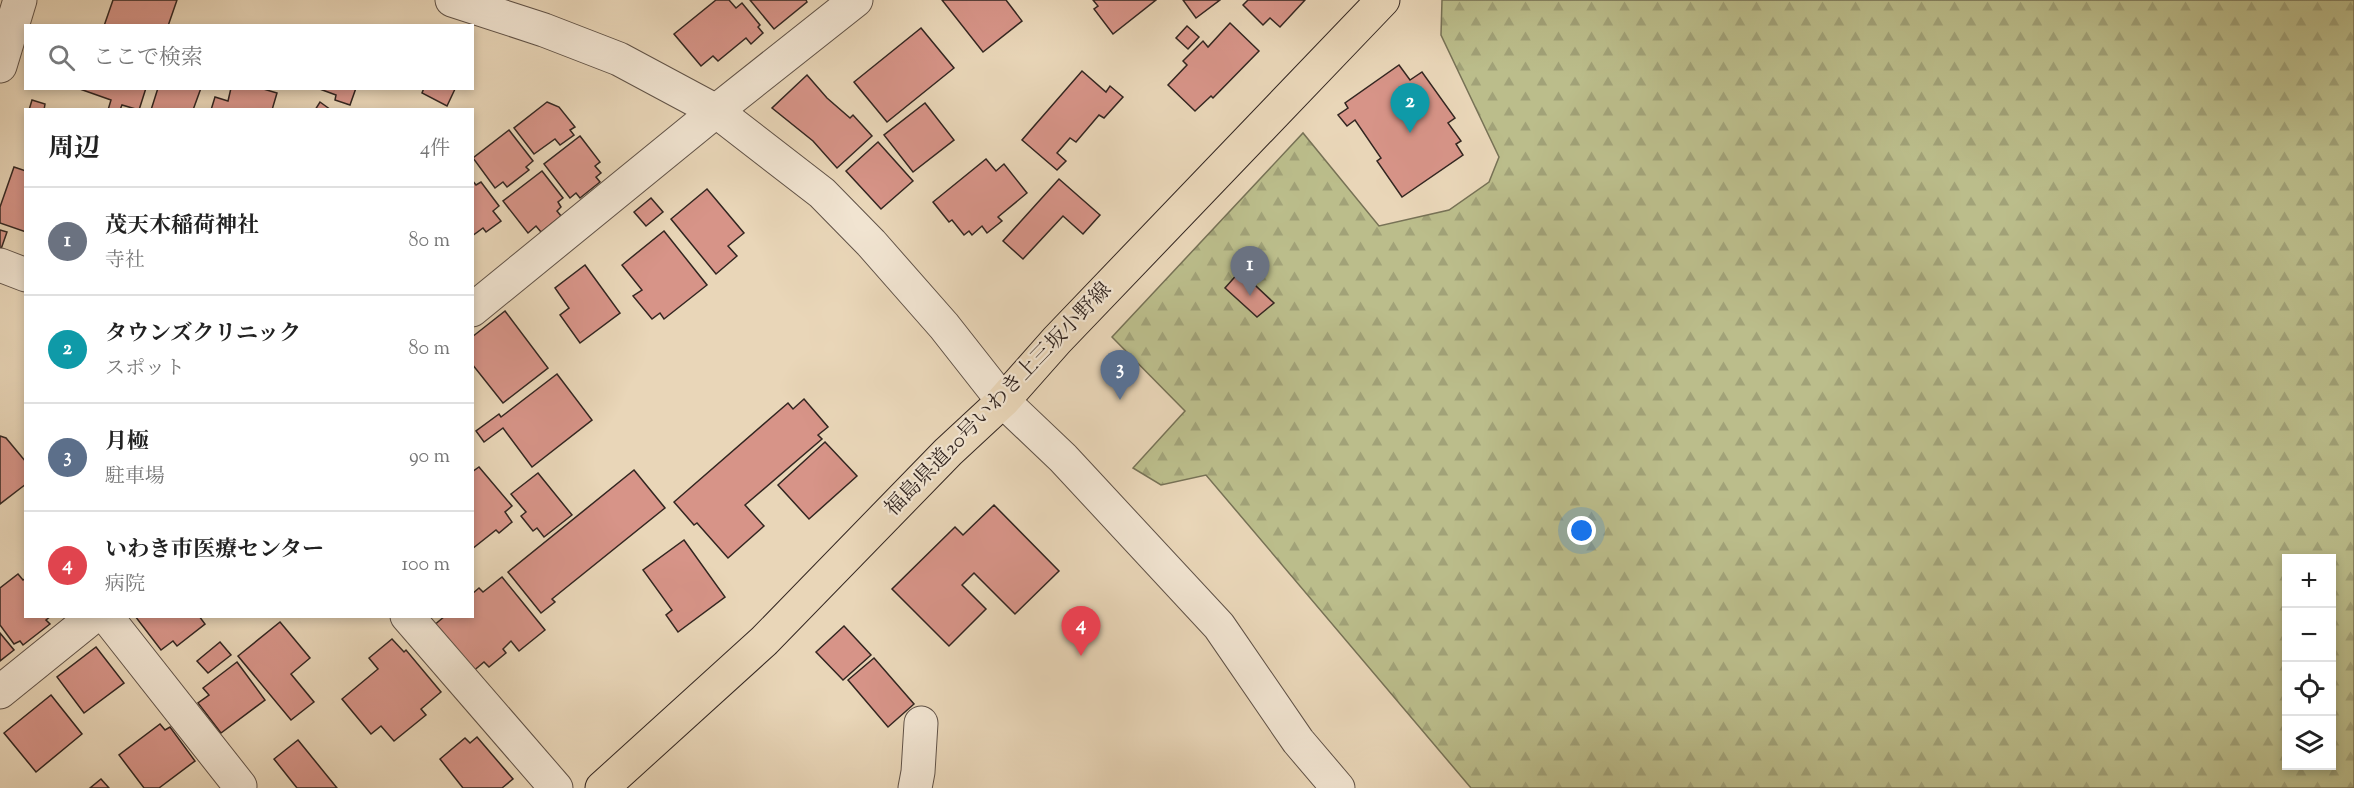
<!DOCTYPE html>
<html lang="ja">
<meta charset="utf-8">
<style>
body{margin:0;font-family:"Sorts Mill Goudy","Noto Serif JP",serif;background:#f6f6f6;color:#222}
.controls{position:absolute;right:18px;bottom:18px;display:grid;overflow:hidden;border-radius:0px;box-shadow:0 3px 9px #0003}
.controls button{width:54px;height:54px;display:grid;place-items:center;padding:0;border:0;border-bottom:2px solid #e0e0e0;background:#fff;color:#222;font:30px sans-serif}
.you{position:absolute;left:1582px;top:531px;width:21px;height:21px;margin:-15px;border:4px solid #fff;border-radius:50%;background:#1a73e8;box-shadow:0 0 0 9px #1a73e833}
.badge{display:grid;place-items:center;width:39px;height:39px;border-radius:50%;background:#8f2418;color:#fff;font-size:20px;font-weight:700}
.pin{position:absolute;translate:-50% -50px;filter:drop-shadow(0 2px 3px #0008)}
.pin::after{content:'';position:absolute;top:32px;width:21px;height:18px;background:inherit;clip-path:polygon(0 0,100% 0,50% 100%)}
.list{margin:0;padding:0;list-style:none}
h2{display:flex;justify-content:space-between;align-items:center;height:78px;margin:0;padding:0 24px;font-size:26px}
h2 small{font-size:20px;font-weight:400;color:#767676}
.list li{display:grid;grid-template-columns:39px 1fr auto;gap:18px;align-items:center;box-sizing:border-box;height:108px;padding:0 24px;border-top:2px solid #e0e0e0}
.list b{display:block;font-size:22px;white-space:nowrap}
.list p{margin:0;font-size:20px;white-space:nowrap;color:#767676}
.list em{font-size:20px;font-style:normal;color:#767676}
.icon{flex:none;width:33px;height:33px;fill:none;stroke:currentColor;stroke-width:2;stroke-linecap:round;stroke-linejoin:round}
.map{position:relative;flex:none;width:2354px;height:788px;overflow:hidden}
.search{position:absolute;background:#fff;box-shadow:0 3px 9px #0003;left:24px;top:24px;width:450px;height:66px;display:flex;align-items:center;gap:15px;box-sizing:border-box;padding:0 21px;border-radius:0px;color:#767676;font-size:22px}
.panel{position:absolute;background:#fff;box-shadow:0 3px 9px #0003;left:24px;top:108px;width:450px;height:510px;border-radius:0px}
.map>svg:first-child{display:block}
.forest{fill:url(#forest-firs);stroke:#777256;stroke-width:1.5;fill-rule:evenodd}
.building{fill:#d79488;stroke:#332621;stroke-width:1.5}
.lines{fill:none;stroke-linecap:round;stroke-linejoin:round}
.minor-casing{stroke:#605247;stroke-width:35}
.major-casing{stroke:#332621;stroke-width:35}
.minor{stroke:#f1e4d1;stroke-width:33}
.major{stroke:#e9d6b8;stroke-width:33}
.labels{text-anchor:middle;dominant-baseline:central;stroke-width:4.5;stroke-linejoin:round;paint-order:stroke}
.street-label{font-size:21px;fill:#332621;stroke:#f1e4d1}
</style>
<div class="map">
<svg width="2354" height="788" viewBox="0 0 2354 788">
<defs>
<pattern id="forest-firs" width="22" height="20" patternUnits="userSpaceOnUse" patternTransform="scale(1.5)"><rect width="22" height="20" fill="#bbbd8b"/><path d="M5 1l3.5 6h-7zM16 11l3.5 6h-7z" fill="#a1a278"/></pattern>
</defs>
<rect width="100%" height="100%" fill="#e9d6b8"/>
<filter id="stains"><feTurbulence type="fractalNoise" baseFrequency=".00333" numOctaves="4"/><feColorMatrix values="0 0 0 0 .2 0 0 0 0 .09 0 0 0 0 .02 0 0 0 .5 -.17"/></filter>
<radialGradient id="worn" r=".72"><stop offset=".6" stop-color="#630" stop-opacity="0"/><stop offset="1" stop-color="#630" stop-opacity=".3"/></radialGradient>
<!-- forest -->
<path class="forest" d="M1442,0H2354V788H1471L1206,475L1161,485L1133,468L1185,411L1112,337L1303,133L1379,226L1449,210L1489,182L1499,157L1441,35ZM2286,558H2332V766H2286Z"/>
<!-- building -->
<g class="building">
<path d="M113,0H177L168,26H104Z"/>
<path d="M716,0H729L736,8L742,3L760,25L758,27L763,33L751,44L746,38L718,61L713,56L701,66L674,34Z"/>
<path d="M750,0H806L807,2L774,29Z"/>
<path d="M942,0H1006L1022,21L983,52Z"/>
<path d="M1093,0H1156L1113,34L1094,9L1098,6Z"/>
<path d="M1183,0H1220L1196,18Z"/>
<path d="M1248,0H1305L1280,27L1270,18L1263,25L1243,5Z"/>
<path d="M1230,23L1259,51L1213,98L1211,96L1195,111L1168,85L1187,65L1183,61L1203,41L1208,47Z"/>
<path d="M1187,26L1199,37L1188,49L1176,38Z"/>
<path d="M921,28L954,68L887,122L854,82Z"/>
<path d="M1399,65L1410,80L1422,72L1455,118L1448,123L1461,141L1456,144L1463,155L1402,197L1377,161L1381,158L1355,120L1347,126L1338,115L1348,108L1345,103Z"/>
<path d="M1082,71L1106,92L1110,86L1123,97L1104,118L1099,115L1076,142L1070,138L1057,153L1066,161L1057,170L1022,140Z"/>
<path d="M807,75L827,98L850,118L853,115L872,136L837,168L813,141L772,108Z"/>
<path d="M77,88H146L139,110L122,105L120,110H108L111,100Z"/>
<path d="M158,88H201L193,110H151Z"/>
<path d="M231,88H260L277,93L272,110H211L215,97L228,101Z"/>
<path d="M317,88H356L350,105L335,100L336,95Z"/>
<path d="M424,88H454L455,89L447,106L422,93Z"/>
<path d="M32,100L45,104L44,110H29Z"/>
<path d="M320,102L331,110H315Z"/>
<path d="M547,102L559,107L575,127L570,130L574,135L560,145L555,139L534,154L514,128Z"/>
<path d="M925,103L954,140L913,172L884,135Z"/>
<path d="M509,130L533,161L526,167L529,170L507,187L503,182L495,188L473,158Z"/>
<path d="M580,136L600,162L595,166L601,173L596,177L600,182L580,198L576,193L570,198L544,164Z"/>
<path d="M878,142L913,181L881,209L846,171Z"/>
<path d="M986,159L996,171L1004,164L1027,193L998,217L1002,221L987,233L982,226L972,235L969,231L964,235L952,220L949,222L933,202Z"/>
<path d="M14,167L26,171V232L0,223V207Z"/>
<path d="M542,171L563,198L558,202L561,207L557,211L561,216L541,232L536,226L528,233L503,201Z"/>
<path d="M1059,179L1100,215L1083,234L1063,216L1023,259L1003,241Z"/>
<path d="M472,180L476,185L481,182L499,206L493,211L501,221L486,232L483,228L472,236Z"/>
<path d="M707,189L744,233L728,246L737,256L716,274L671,219Z"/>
<path d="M651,198L663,212L646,226L634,212Z"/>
<path d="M0,230L7,232L0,252Z"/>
<path d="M664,231L707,285L664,319L660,313L652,319L633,296L642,290L622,265Z"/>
<path d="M585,265L620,313L580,343L560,315L569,308L555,288Z"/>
<path d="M1240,271L1274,303L1257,317L1225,288Z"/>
<path d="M505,311L548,368L503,403L472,364V337Z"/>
<path d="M557,374L592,420L532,467L503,428L484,442L476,431L499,414L501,417Z"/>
<path d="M804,399L828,427L818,435L822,439L745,505L764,526L728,558L697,523L694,525L674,502L788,403L793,409Z"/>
<path d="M0,436L6,438L26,462V484L0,504Z"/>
<path d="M825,442L857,476L809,519L778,485Z"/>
<path d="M479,467L512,506L505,512L512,522L499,533L496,530L472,549V472Z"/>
<path d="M634,470L665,508L552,599L555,602L541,613L508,572Z"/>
<path d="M538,473L572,515L544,537L537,528L533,531L521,516L526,512L511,494Z"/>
<path d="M994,505L1059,571L1015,614L974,573L962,585L986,609L949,646L892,589L955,527L963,535Z"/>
<path d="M684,540L725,597L678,632L666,615L672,610L643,570Z"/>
<path d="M18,574L23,580L26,578V616H51L46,620L50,624L23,645L20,641L14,644L0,625V588Z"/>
<path d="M502,577L545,630L519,651L511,641L503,649L506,653L489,667L484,662L464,679L426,632L445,616H472V594L479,588L483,592Z"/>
<path d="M135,616H199L205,624L177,646L173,641L161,650Z"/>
<path d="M280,622L310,658L291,674L314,702L291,720L238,656Z"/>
<path d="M844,626L871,655L843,680L816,652Z"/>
<path d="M0,633L14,650L0,661Z"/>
<path d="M392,639L404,652L406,650L441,692L421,709L426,715L394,741L381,726L371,734L342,699L378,669L369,658Z"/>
<path d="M220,642L231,655L208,673L197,661Z"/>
<path d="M96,647L124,683L84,713L57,677Z"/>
<path d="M874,658L914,704L888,727L848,680Z"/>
<path d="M237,662L265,700L221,733L198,703L209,695L203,688Z"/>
<path d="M51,695L82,734L36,772L4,733Z"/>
<path d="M160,724L165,730L170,727L195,761L159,788H144L119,755Z"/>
<path d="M477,737L513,779L502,788H463L440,759L465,738L470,743Z"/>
<path d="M298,740L337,788H297L274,759Z"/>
<path d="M101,779L109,788H90Z"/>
</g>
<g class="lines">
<!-- minor casing -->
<g class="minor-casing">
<g id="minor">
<path d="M452,0L544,30L619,59L716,111L822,193L871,243L944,326L1003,401L1063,458L1219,626L1298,741L1338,788"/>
<path d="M0,66L20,0"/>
<path d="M0,265L26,275"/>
<path d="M472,310L716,111L856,0"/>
<path d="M106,616L240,786"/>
<path d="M407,616L556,788"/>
<path d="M0,692L94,616"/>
<path d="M915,788L918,772L921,723"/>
</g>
</g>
<!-- major casing -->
<g class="major-casing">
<path id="major" d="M602,788L764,641L948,452L1003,401L1057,340L1383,0"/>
</g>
<!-- minor -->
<use href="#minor" class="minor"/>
<!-- major -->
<use href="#major" class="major"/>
</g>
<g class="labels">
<!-- street labels -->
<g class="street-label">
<text transform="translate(999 400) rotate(-46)">福島県道20号いわき上三坂小野線</text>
</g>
</g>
<rect width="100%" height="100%" filter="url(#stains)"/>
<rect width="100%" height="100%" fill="url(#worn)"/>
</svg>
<div class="controls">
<button>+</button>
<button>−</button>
<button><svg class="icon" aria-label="locate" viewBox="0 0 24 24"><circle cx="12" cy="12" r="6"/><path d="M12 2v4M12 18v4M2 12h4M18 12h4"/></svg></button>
<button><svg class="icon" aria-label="layers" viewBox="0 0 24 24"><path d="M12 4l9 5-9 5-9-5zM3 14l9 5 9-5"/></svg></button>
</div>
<div class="you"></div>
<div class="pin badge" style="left:1250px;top:296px;background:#6b7280">1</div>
<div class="pin badge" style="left:1410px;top:133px;background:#0f9aa8">2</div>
<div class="pin badge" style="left:1120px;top:400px;background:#5c6f8a">3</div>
<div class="pin badge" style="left:1081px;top:656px;background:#e0444e">4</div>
<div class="search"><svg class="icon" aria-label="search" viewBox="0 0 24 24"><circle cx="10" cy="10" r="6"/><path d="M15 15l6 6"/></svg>ここで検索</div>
<section class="panel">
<h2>周辺<small>4件</small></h2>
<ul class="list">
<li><span class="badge" style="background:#6b7280">1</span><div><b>茂天木稲荷神社</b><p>寺社</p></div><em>80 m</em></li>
<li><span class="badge" style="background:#0f9aa8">2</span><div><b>タウンズクリニック</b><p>スポット</p></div><em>80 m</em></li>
<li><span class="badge" style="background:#5c6f8a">3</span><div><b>月極</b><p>駐車場</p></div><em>90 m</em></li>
<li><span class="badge" style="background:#e0444e">4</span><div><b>いわき市医療センター</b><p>病院</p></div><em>100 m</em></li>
</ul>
</section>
</div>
